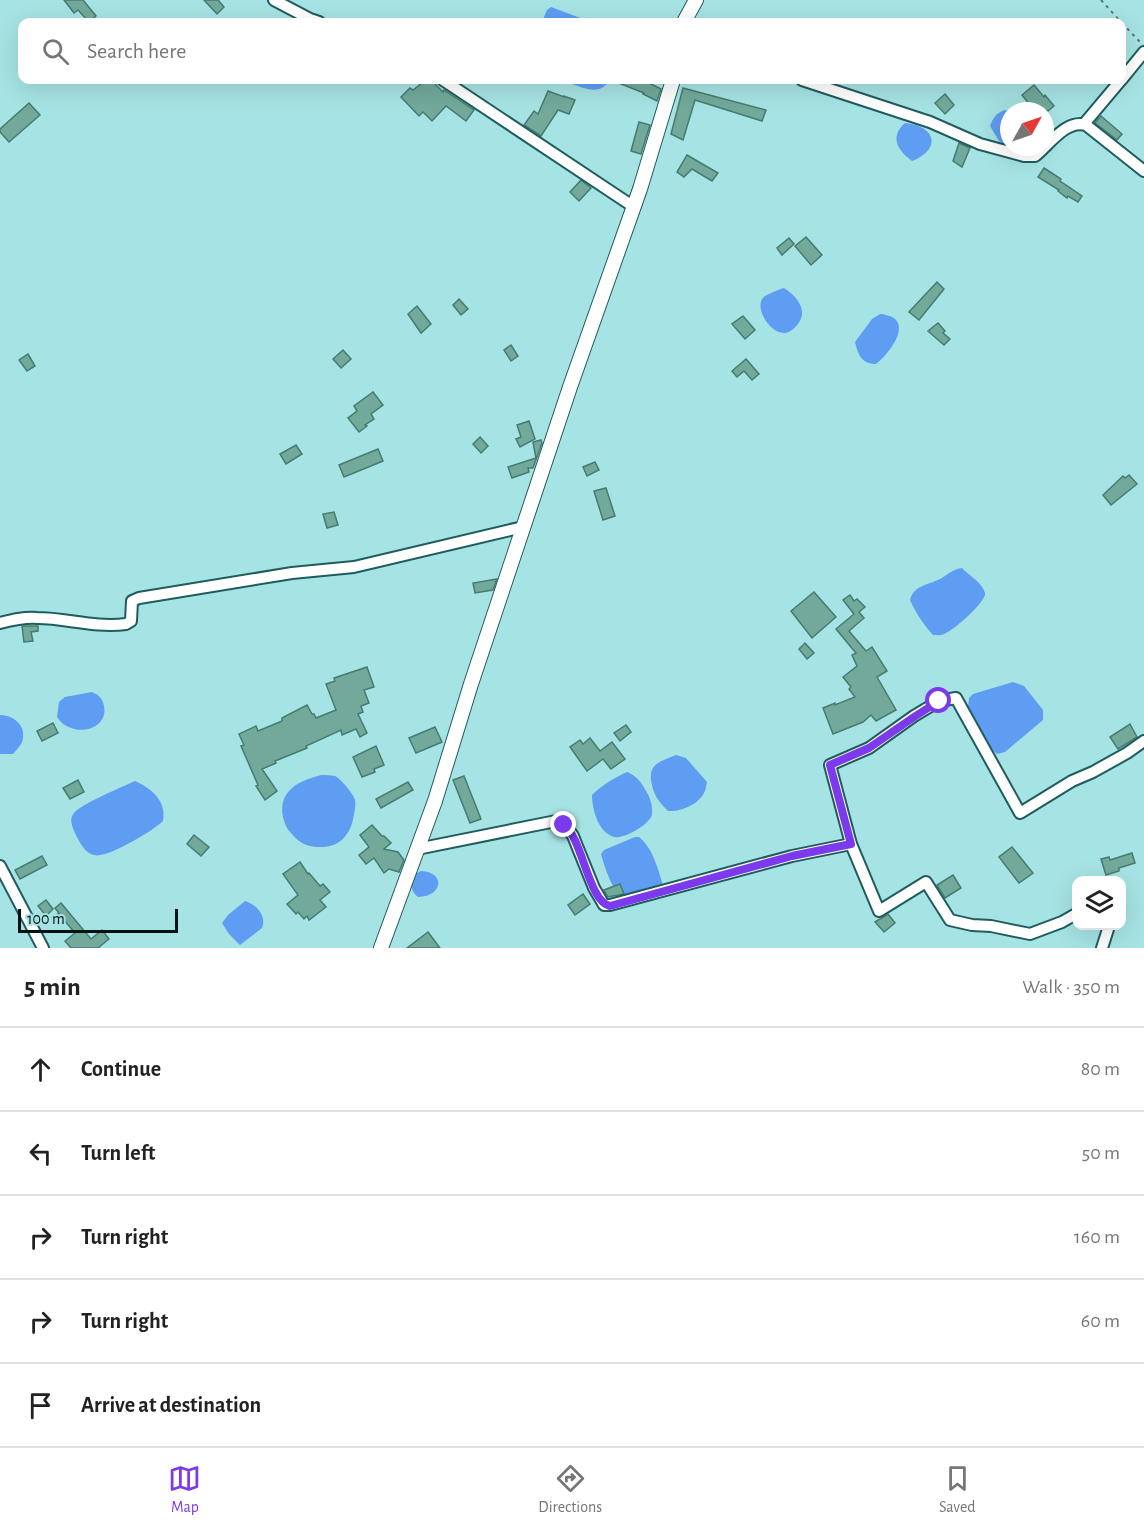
<!DOCTYPE html>
<meta charset="utf-8">
<style>
body{margin:0;font-family:"Alegreya Sans",sans-serif;background:#f2f2f2;color:#222}
.controls{position:absolute;right:18px;bottom:18px;display:grid;overflow:hidden;border-radius:12px;box-shadow:0 6px 24px #0002}
.controls button{width:54px;height:54px;display:grid;place-items:center;padding:0;border:0;border-bottom:2px solid #e0e0e0;background:#fff;color:#222;font:30px sans-serif}
.compass{position:absolute;left:1000px;top:102px;width:54px;height:54px;border-radius:50%;background:#fff;box-shadow:0 6px 24px #0002;rotate:50deg}
.scale{position:absolute;left:18px;bottom:15px;width:160px;box-sizing:border-box;padding-left:6px;border:3px solid #001112;border-top:0;font-size:16px;line-height:21px;white-space:nowrap;color:#001112;-webkit-text-stroke:4px #a6e3e4;paint-order:stroke}
.stop{position:absolute;width:18px;height:18px;margin:-14px;border:4px solid #7c3aed;border-radius:50%;background:#fff}
.stop.end{background:#7c3aed;border-color:#fff;box-shadow:0 2px 6px #0008}
.list{margin:0;padding:0;list-style:none}
h2{display:flex;justify-content:space-between;align-items:center;height:78px;margin:0;padding:0 24px;font-size:26px}
h2 small{font-size:20px;font-weight:400;color:#767676}
.list li{display:grid;grid-template-columns:39px 1fr auto;gap:18px;align-items:center;box-sizing:border-box;height:84px;padding:0 24px;border-top:2px solid #e0e0e0}
.list b{display:block;font-size:22px;white-space:nowrap}
.list em{font-size:20px;font-style:normal;color:#767676}
.icon{flex:none;width:33px;height:33px;fill:none;stroke:currentColor;stroke-width:2;stroke-linecap:round;stroke-linejoin:round}
.map{position:relative;flex:none;width:1144px;height:948px;overflow:hidden}
.search{position:absolute;background:#fff;box-shadow:0 6px 24px #0002;left:18px;right:18px;top:18px;height:66px;display:flex;align-items:center;gap:15px;box-sizing:border-box;padding:0 21px;border-radius:12px;color:#767676;font-size:22px}
.sheet{height:498px;background:#fff}
nav{display:flex;justify-content:space-around;align-items:center;box-sizing:border-box;height:84px;border-top:2px solid #e0e0e0;background:#fff;font-size:16px;color:#767676}
nav a{display:grid;justify-items:center;gap:3px}
nav .on{color:#7c3aed}
.map>svg:first-child{display:block}
.water{fill:#5f9df2}
.building{fill:#72a99b;stroke:#467c6f;stroke-width:1.5}
.lines{fill:none;stroke-linecap:round;stroke-linejoin:round}
.minor-casing{stroke:#1f5c5d;stroke-width:14}
.tertiary-casing{stroke:#1f5c5d;stroke-width:16}
.path{stroke:#507677;stroke-width:2;stroke-dasharray:3 4.5;stroke-linecap:butt}
.minor{stroke:#fff;stroke-width:10}
.tertiary{stroke:#fff;stroke-width:14}
.route{stroke:#7c3aed;stroke-width:8}
</style>
<div class="map">
<svg width="1144" height="948" viewBox="0 0 1144 948">
<rect width="100%" height="100%" fill="#a6e3e4"/>
<!-- water -->
<g class="water">
<path d="M551,7L591,22H542L547,10Z"/>
<path d="M562,80H609C600,99 577,85 562,80Z"/>
<path d="M1005,110L1009,112V147L999,141L990,126C993,118 996,113 1005,110Z"/>
<path d="M905,123C936,126 942,149 912,161C898,151 889,137 905,123Z"/>
<path d="M784,288C800,298 811,315 792,330C775,343 753,309 763,298C764,296 769,294 771,293C776,291 779,289 784,288Z"/>
<path d="M880,314C917,317 891,352 876,364C861,364 858,354 855,342L872,319Z"/>
<path d="M962,568C968,575 982,582 985,593C987,601 955,629 946,633C942,636 938,635 933,635C923,624 916,613 910,600C914,585 928,585 940,579C949,574 951,570 962,568Z"/>
<path d="M1013,682L1024,686L1043,710V720L1005,752L997,754L991,749L968,707L969,698L973,694Z"/>
<path d="M92,692C99,695 102,698 104,706C109,731 71,739 57,717L59,702L65,697Z"/>
<path d="M0,715C12,715 25,724 23,737C23,744 17,749 13,754H0Z"/>
<path d="M676,755L686,758L707,782C706,786 706,789 704,793C698,805 680,812 668,811C660,803 654,796 652,785C647,764 659,762 676,755Z"/>
<path d="M627,772C637,776 641,782 646,791C650,797 653,806 652,814C651,824 624,839 615,837C598,834 592,808 592,795C602,785 614,778 627,772Z"/>
<path d="M321,775C325,775 331,775 335,776C339,778 342,782 345,785C349,790 353,794 355,800C356,805 355,809 354,814C351,835 340,848 318,847C307,847 298,842 291,833C286,828 285,824 283,817C278,790 299,781 321,775Z"/>
<path d="M135,781C151,788 167,801 163,821C154,830 107,859 94,855C84,853 78,839 74,831C72,825 69,819 74,813C81,804 122,787 135,781Z"/>
<path d="M635,837H639C653,848 658,869 663,885L661,887L623,899C613,892 604,866 601,854L604,850Z"/>
<path d="M421,871C445,872 444,896 418,897C410,891 411,884 413,875Z"/>
<path d="M245,901C256,904 267,916 262,928L240,945L229,934L222,923L228,915Z"/>
</g>
<!-- building -->
<g class="building">
<path d="M64,0H83L96,16L89,22L78,10L74,13Z"/>
<path d="M204,0H218L224,7L217,14Z"/>
<path d="M426,80H431L443,92L444,90L474,110L466,121L446,106L432,121L423,112L419,116L401,97L410,88L413,90Z"/>
<path d="M611,80H648L647,82L661,89L657,101L643,94L644,93Z"/>
<path d="M1034,85L1044,97L1045,95L1054,106L1048,111H1035L1022,95Z"/>
<path d="M683,88L766,110L762,121L695,100L683,140L671,134Z"/>
<path d="M548,91L564,97V96L575,100L569,114L558,110L541,136L524,125L534,111L538,114Z"/>
<path d="M945,94L954,105L945,114L935,103Z"/>
<path d="M29,103L40,115L9,142L0,132V129Z"/>
<path d="M1101,116L1122,134L1117,140L1095,123Z"/>
<path d="M639,122L650,125L641,154L631,151Z"/>
<path d="M959,143L970,148L962,167L953,161Z"/>
<path d="M687,155L718,173L712,181L692,169L684,177L677,172Z"/>
<path d="M1044,168L1061,179L1060,181L1082,196L1078,202L1068,196L1067,198L1058,191L1059,190L1038,177Z"/>
<path d="M581,180L591,188L579,201L570,192Z"/>
<path d="M806,237L822,255L811,265L795,246Z"/>
<path d="M789,238L794,244L782,255L777,248Z"/>
<path d="M937,282L944,289L919,320L909,312Z"/>
<path d="M459,299L468,309L461,315L453,305Z"/>
<path d="M417,306L431,324L421,333L408,314Z"/>
<path d="M743,316L755,330L745,339L732,324Z"/>
<path d="M938,323L945,331L943,333L950,339L944,345L928,331Z"/>
<path d="M511,345L518,356L511,361L504,350Z"/>
<path d="M343,350L351,359L341,368L333,359Z"/>
<path d="M28,354L35,366L27,371L19,360Z"/>
<path d="M746,359L759,374L752,380L744,371L737,377L732,371Z"/>
<path d="M373,392L383,405L371,414L374,419L365,425L367,426L359,432L348,418L357,411L354,406Z"/>
<path d="M529,421L535,439L520,447L516,439L521,437L517,425Z"/>
<path d="M480,437L488,446L481,453L473,444Z"/>
<path d="M541,440L542,443L533,468H528L529,472L512,478L508,467L536,458L533,442Z"/>
<path d="M296,445L302,454L286,464L280,454Z"/>
<path d="M378,449L383,461L344,477L339,465Z"/>
<path d="M595,462L599,470L587,476L583,467Z"/>
<path d="M1129,475L1137,484L1111,505L1103,495L1123,476L1125,478Z"/>
<path d="M606,488L615,516L603,520L594,491Z"/>
<path d="M334,512L338,525L327,528L323,514Z"/>
<path d="M497,579L493,590L475,593L473,583Z"/>
<path d="M814,592L836,617L812,638L791,611Z"/>
<path d="M850,595L854,601L857,599L865,607L859,612L864,618L849,631L866,651L872,647L887,671L877,677L896,710L876,721L871,715L863,722L833,734L823,708L835,703V705L855,697L849,689L851,687L843,677L857,666L852,655L856,653L836,629L854,614L843,600Z"/>
<path d="M22,626H38V631L31,632L33,641L24,642Z"/>
<path d="M805,643L814,653L807,659L799,649Z"/>
<path d="M367,667L374,687L364,690L369,703L361,706L363,712L358,714L367,733L360,737L356,729L342,735L341,730L306,746L307,748L275,761L276,763L262,769L277,791L265,800L256,786L258,785L241,746L244,745L239,734L256,726L258,731L282,721V718L307,705L312,714H314L316,718L336,710L326,684L335,681L334,678Z"/>
<path d="M53,723L58,733L42,741L37,731Z"/>
<path d="M1130,724L1137,737L1118,749L1110,737Z"/>
<path d="M626,725L631,732L620,741L614,733Z"/>
<path d="M435,727L442,742L416,753L409,738Z"/>
<path d="M590,738L600,751L612,742L625,759L611,769L603,759L587,771L570,747L580,740L583,744Z"/>
<path d="M376,746L384,765L374,769L375,772L362,777L353,757Z"/>
<path d="M464,776L481,819L470,823L453,780Z"/>
<path d="M78,780L84,792L70,799L63,788Z"/>
<path d="M408,782L413,790L381,808L376,799Z"/>
<path d="M372,825L382,836H384L391,843L384,849L398,852L404,860L399,872L389,869L384,873L374,858L366,864L359,855L369,847L360,835Z"/>
<path d="M194,835L209,847L201,856L187,844Z"/>
<path d="M1012,847L1033,873L1019,883L999,857Z"/>
<path d="M1132,853L1135,863L1119,868V871L1106,875L1101,859L1109,857L1110,860Z"/>
<path d="M42,856L47,865L20,879L15,870Z"/>
<path d="M300,862L308,874L309,873L320,886L323,884L330,892L320,900L326,907L309,920L307,916L304,919L298,912L296,914L287,904L298,895L283,874Z"/>
<path d="M953,875L961,888L945,898L937,885Z"/>
<path d="M620,884L624,894L608,897L604,890Z"/>
<path d="M583,894L590,904L575,915L568,905Z"/>
<path d="M46,900L53,909L46,916L38,906Z"/>
<path d="M61,903L91,939L102,930L109,939L98,948H71L65,941L75,933L64,920L58,925L52,918L59,913L55,908Z"/>
<path d="M888,914L895,923L884,932L875,922Z"/>
<path d="M428,932L440,948H407Z"/>
</g>
<g class="lines">
<!-- minor casing -->
<g class="minor-casing">
<g id="minor">
<path d="M274,0L310,19L319,22"/>
<path d="M1122,79L1144,52"/>
<path d="M443,80L634,207"/>
<path d="M802,80L930,122L980,144L1024,156H1035C1049,145 1066,119 1086,125L1144,171"/>
<path d="M1084,124L1121,80"/>
<path d="M0,623C12,620 24,617 37,618C67,618 94,628 126,624L131,621L132,601L139,598L292,573L354,567L523,527"/>
<path d="M417,849L556,821L563,822L573,836L594,888L604,905H610L792,856L851,844"/>
<path d="M0,866L43,948"/>
<path d="M1076,914L1062,922L1030,934L991,926L972,925L950,920L926,882L879,911L851,844L830,765L869,748L914,716L939,701L956,698L1020,813L1072,781L1093,772L1127,753L1144,741"/>
<path d="M1102,948L1109,926"/>
</g>
</g>
<!-- tertiary casing -->
<g class="tertiary-casing">
<g id="tertiary">
<path d="M684,22L696,0"/>
<path d="M381,948L435,801L471,684L570,387L640,189L673,80"/>
</g>
</g>
<!-- path -->
<g class="path">
<path d="M1101,0L1121,22"/>
<path d="M1122,23L1140,42"/>
</g>
<!-- minor -->
<use href="#minor" class="minor"/>
<!-- tertiary -->
<use href="#tertiary" class="tertiary"/>
</g>
<g class="lines">
<!-- route -->
<path class="route" d="M564,825C583,839 588,901 610,906L792,856L851,844L830,765L869,748L914,717L939,701"/>
</g>
</svg>
<div class="controls">
<button><svg class="icon" aria-label="layers" viewBox="0 0 24 24"><path d="M12 4l9 5-9 5-9-5zM3 14l9 5 9-5"/></svg></button>
</div>
<svg class="compass" viewBox="-18 -18 36 36"><path d="M0-13l5 13h-10z" fill="#e53935"/><path d="M0 13l5-13h-10z" fill="#767676"/></svg>
<div class="scale">100 m</div>
<div class="stop" style="left:939px;top:701px"></div>
<div class="stop end" style="left:564px;top:825px"></div>
<div class="search"><svg class="icon" aria-label="search" viewBox="0 0 24 24"><circle cx="10" cy="10" r="6"/><path d="M15 15l6 6"/></svg>Search here</div>
</div>
<section class="sheet">
<h2>5 min<small>Walk · 350 m</small></h2>
<ul class="list">
<li><svg class="icon" aria-label="ahead" viewBox="0 0 24 24"><path d="M12 20V5M6 11l6-6 6 6"/></svg><div><b>Continue</b></div><em>80 m</em></li>
<li><svg class="icon" aria-label="left" viewBox="0 0 24 24"><path d="M17 20v-9H6M10 6l-5 5 5 5"/></svg><div><b>Turn left</b></div><em>50 m</em></li>
<li><svg class="icon" aria-label="right" viewBox="0 0 24 24"><path d="M7 20v-9h11M14 6l5 5-5 5"/></svg><div><b>Turn right</b></div><em>160 m</em></li>
<li><svg class="icon" aria-label="right" viewBox="0 0 24 24"><path d="M7 20v-9h11M14 6l5 5-5 5"/></svg><div><b>Turn right</b></div><em>60 m</em></li>
<li><svg class="icon" aria-label="arrive" viewBox="0 0 24 24"><path d="M6 21V4h12l-3 4 3 4H6"/></svg><div><b>Arrive at destination</b></div></li>
</ul>
</section>
<nav>
<a class="on"><svg class="icon" aria-label="map" viewBox="0 0 24 24"><path d="M3 6l6-2 6 2 6-2v14l-6 2-6-2-6 2zM9 4v14M15 6v14"/></svg>Map</a>
<a><svg class="icon" aria-label="directions" viewBox="0 0 24 24"><path d="M12 3l9 9-9 9-9-9zM9 14v-3h6M13 9l2 2-2 2"/></svg>Directions</a>
<a><svg class="icon" aria-label="saved" viewBox="0 0 24 24"><path d="M7 4h10v16l-5-4-5 4z"/></svg>Saved</a>
</nav>
